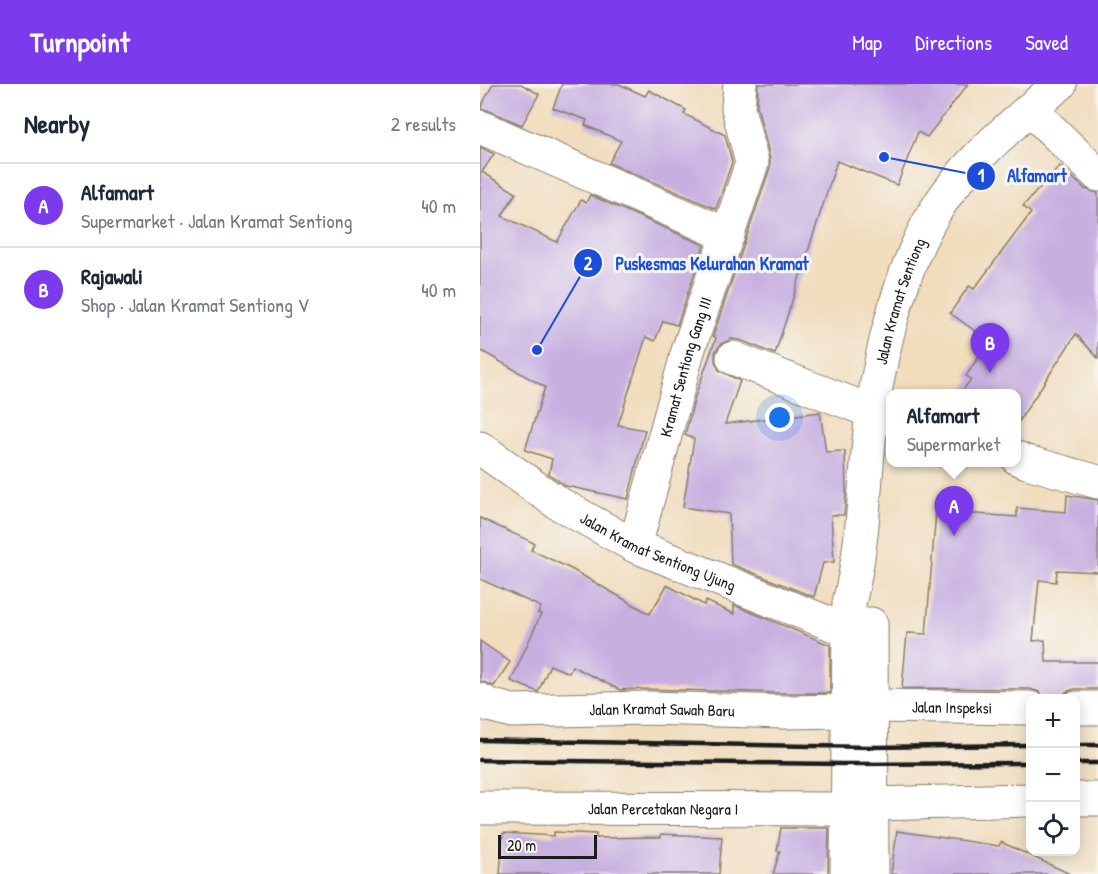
<!DOCTYPE html>
<meta charset="utf-8">
<style>
body{margin:0;font-family:"Patrick Hand",sans-serif;background:#f6f6f7;color:#1f2937}
.controls{position:absolute;right:18px;bottom:18px;display:grid;overflow:hidden;border-radius:12px;box-shadow:0 3px 15px #0003}
.controls button{width:54px;height:54px;display:grid;place-items:center;padding:0;border:0;border-bottom:2px solid #e0e1e3;background:#fff;color:#1f2937;font:30px sans-serif}
.scale{position:absolute;left:18px;bottom:15px;width:99px;box-sizing:border-box;padding-left:6px;border:3px solid #1c1c1c;border-top:0;font-size:16px;line-height:21px;white-space:nowrap;color:#1c1c1c;-webkit-text-stroke:4px #f6f6f2;paint-order:stroke}
.you{position:absolute;left:300px;top:334px;width:21px;height:21px;margin:-15px;border:4px solid #fff;border-radius:50%;background:#1a73e8;box-shadow:0 0 0 9px #1a73e833}
.badge{display:grid;place-items:center;width:39px;height:39px;border-radius:50%;background:#7c3aed;color:#fff;font-size:20px;font-weight:700}
.pin{position:absolute;translate:-50% -50px;filter:drop-shadow(0 2px 3px #0008)}
.pin::after{content:'';position:absolute;top:32px;width:21px;height:18px;background:inherit;clip-path:polygon(0 0,100% 0,50% 100%)}
.popup{position:absolute;left:406px;top:305px;width:135px;height:78px;box-sizing:border-box;display:grid;place-content:center;border-radius:12px;background:#fff;filter:drop-shadow(0 2px 4px #0005);font-size:20px;white-space:nowrap;color:#747a83}
.popup b{font-size:22px;color:#1f2937}
.popup::after{content:'';position:absolute;left:50%;top:100%;margin-left:-12px;border:12px solid transparent;border-top-color:#fff}
.list{margin:0;padding:0;list-style:none}
h2{display:flex;justify-content:space-between;align-items:center;height:78px;margin:0;padding:0 24px;font-size:26px}
h2 small{font-size:20px;font-weight:400;color:#747a83}
.list li{display:grid;grid-template-columns:39px 1fr auto;gap:18px;align-items:center;box-sizing:border-box;height:84px;padding:0 24px;border-top:2px solid #e0e1e3}
.list b{display:block;font-size:22px;white-space:nowrap}
.list p{margin:0;font-size:20px;white-space:nowrap;color:#747a83}
.list em{font-size:20px;font-style:normal;color:#747a83}
.icon{flex:none;width:33px;height:33px;fill:none;stroke:currentColor;stroke-width:2;stroke-linecap:round;stroke-linejoin:round}
.map{position:relative;flex:none;width:618px;height:790px;overflow:hidden}
header{display:flex;align-items:center;gap:36px;box-sizing:border-box;height:84px;padding:0 30px;background:#7c3aed;color:#fff}
header strong{font-size:28px}
nav{display:flex;gap:33px;margin-inline-start:auto;font-size:21px}
main{display:flex}
aside{flex:1;background:#fff}
.map>svg:first-child{display:block}
.building{fill:#c7afe0}
.lines{fill:none;stroke-linecap:round;stroke-linejoin:round}
.minor-casing{stroke:#867c6c;stroke-width:35}
.minor{stroke:#fff;stroke-width:33}
.rail{stroke:#1c1c1c;stroke-width:4.5}
.labels{text-anchor:middle;dominant-baseline:central;stroke-width:6;stroke-linejoin:round;paint-order:stroke}
.street-label{font-size:16px;fill:#1c1c1c;stroke:#f6f6f2}
.leader{fill:none;stroke:#1d4ed8;stroke-width:2}
.callout-dot{fill:#1d4ed8;stroke:#f6f6f2;stroke-width:2}
.mark-label{font-size:18px;text-anchor:middle;font-weight:bold;fill:#fff}
.callout-label{font-size:18px;text-anchor:middle;font-weight:bold;fill:#1d4ed8;stroke:#f6f6f2;stroke-width:6;stroke-linejoin:round;paint-order:stroke}
</style>
<header>
<strong>Turnpoint</strong>
<nav><a>Map</a><a>Directions</a><a>Saved</a></nav>
</header>
<main>
<aside>
<h2>Nearby<small>2 results</small></h2>
<ul class="list">
<li><span class="badge">A</span><div><b>Alfamart</b><p>Supermarket · Jalan Kramat Sentiong</p></div><em>40 m</em></li>
<li><span class="badge">B</span><div><b>Rajawali</b><p>Shop · Jalan Kramat Sentiong V</p></div><em>40 m</em></li>
</ul>
</aside>
<div class="map">
<svg width="618" height="790" viewBox="0 0 618 790">
<rect width="100%" height="100%" fill="#f6f6f2"/>
<filter id="ink" filterUnits="userSpaceOnUse"><feTurbulence type="fractalNoise" baseFrequency=".0167" numOctaves="2"/><feDisplacementMap in="SourceGraphic" scale="12" xChannelSelector="R" yChannelSelector="G"/><feConvolveMatrix kernelMatrix="1 2 1 2 8 2 1 2 1" color-interpolation-filters="sRGB"/></filter>
<filter id="wash" filterUnits="userSpaceOnUse"><feTurbulence type="fractalNoise" baseFrequency=".008" numOctaves="4" result="noise"/><feDisplacementMap in="SourceGraphic" scale="24" xChannelSelector="R" yChannelSelector="G"/><feGaussianBlur stdDeviation="1.35" result="paint"/><feColorMatrix in="noise" values="0 0 0 0 0 0 0 0 0 0 0 0 0 0 0 0 0 1.4 0 .05"/><feComposite in="paint" operator="in"/></filter>
<g filter="url(#wash)">
<rect width="100%" height="100%" fill="#f1dcbc"/>
<g id="blocks">
<!-- building -->
<g class="building">
<path d="M13,0H41L59,10L42,41L7,26L0,25Z"/>
<path d="M82,0H139L165,12L169,6L206,26L204,30L245,51L252,78L236,125L129,79L141,57L105,41L107,36L73,24Z"/>
<path d="M278,0H488L447,53L438,48L417,101L357,77L295,270L260,256L251,255L241,260L235,268V277L239,286L260,297L245,340L340,328L346,368L365,367L366,409L364,431H351L354,478L343,479L334,513L251,480L249,430L203,423L214,355L205,351L215,313L236,254L233,252L290,84V74L277,22Z"/>
<path d="M0,63L14,70L2,88L36,109L22,132L77,158L101,116L106,119L110,111L224,161L197,241L183,237L175,257L166,253L138,341L165,346L148,415L86,402L69,390L72,375L45,366L65,303L0,266Z"/>
<path d="M580,82L605,105L618,109V274L596,250L537,340V309H481L491,295L486,292L509,257L470,229L489,202L494,205L551,129L543,122Z"/>
<path d="M587,411L618,416V488L577,486L576,498L559,496L553,557L565,556L566,578H618V605H595L586,608L580,615H566L559,608L550,605L422,604L427,549L446,550L456,427L537,433V424L586,428Z"/>
<path d="M0,434L54,459L51,466L91,485L170,530L187,501L224,521L226,517L254,530V521L350,561V609H305L161,605L157,604L156,605L140,606L92,582L89,589L70,581L58,608L31,597L61,530L58,529L61,523L0,495Z"/>
<path d="M0,557L30,578L14,602L0,597Z"/>
<path d="M301,744H349L348,790H293L300,767H297Z"/>
<path d="M417,747L519,762L521,758L590,790H411Z"/>
<path d="M74,748L116,750V754L181,753V750L242,753L239,790H20L23,749L74,752Z"/>
</g>
</g>
</g>
<g filter="url(#ink)">
<use href="#blocks" fill-opacity="0" stroke="#867c6c" stroke-width="1.5"/>
<g class="lines">
<!-- minor casing -->
<g class="minor-casing">
<g id="minor">
<path d="M550,25L618,91"/>
<path d="M0,43L248,151"/>
<path d="M253,274L393,328L411,332"/>
<path id="s1" d="M0,364L76,418L155,462L369,547"/>
<path d="M537,374L547,378L618,398"/>
<path id="s2" d="M155,462L208,267L272,79L258,24L260,0"/>
<path d="M391,540L392,790"/>
<path id="s3" d="M0,616L9,621L32,627L167,624L305,628L368,627"/>
<path id="s4" d="M392,622L550,624"/>
<path d="M596,624H618"/>
<path d="M596,715H618"/>
<path d="M392,720L550,716"/>
<path id="s5" d="M0,724L367,725"/>
<path id="s6" d="M367,790L369,519C385,457 384,392 392,329C401,265 422,181 456,126C485,78 537,36 580,0"/>
</g>
</g>
<!-- minor -->
<use href="#minor" class="minor"/>
<!-- rail -->
<g class="rail">
<path d="M0,656L391,663L550,661"/>
<path d="M596,661H618"/>
<path d="M0,676L368,680L550,679"/>
<path d="M596,679H618"/>
</g>
</g>
</g>
<g class="labels">
<!-- street labels -->
<g class="street-label">
<text stroke="none"><textPath href="#s6" startOffset="578">Jalan Kramat Sentiong</textPath></text>
<text stroke="none"><textPath href="#s2" startOffset="186">Kramat Sentiong Gang III</textPath></text>
<text stroke="none"><textPath href="#s1" startOffset="207">Jalan Kramat Sentiong Ujung</textPath></text>
<text stroke="none"><textPath href="#s4" startOffset="80">Jalan Inspeksi</textPath></text>
<text stroke="none"><textPath href="#s3" startOffset="184">Jalan Kramat Sawah Baru</textPath></text>
<text stroke="none"><textPath href="#s5" startOffset="183">Jalan Percetakan Negara I</textPath></text>
</g>
</g>
<!-- callouts -->
<path class="leader" d="M404 73L501 92M57 266L108 179"/>
<g class="callout-dot">
<circle cx="404" cy="73" r="6"/>
<circle cx="57" cy="266" r="6"/>
<circle cx="501" cy="92" r="15"/>
<circle cx="108" cy="179" r="15"/>
</g>
<g class="mark-label">
<text x="501" y="98">1</text>
<text x="108" y="186">2</text>
</g>
<g class="callout-label">
<text x="557" y="98">Alfamart</text>
<text x="232" y="186">Puskesmas Kelurahan Kramat</text>
</g>
</svg>
<div class="controls">
<button>+</button>
<button>−</button>
<button><svg class="icon" aria-label="locate" viewBox="0 0 24 24"><circle cx="12" cy="12" r="6"/><path d="M12 2v4M12 18v4M2 12h4M18 12h4"/></svg></button>
</div>
<div class="scale">20 m</div>
<div class="you"></div>
<div class="pin badge" style="left:474px;top:452px">A</div>
<div class="popup"><b>Alfamart</b>Supermarket</div>
<div class="pin badge" style="left:510px;top:289px">B</div>
</div>
</main>
